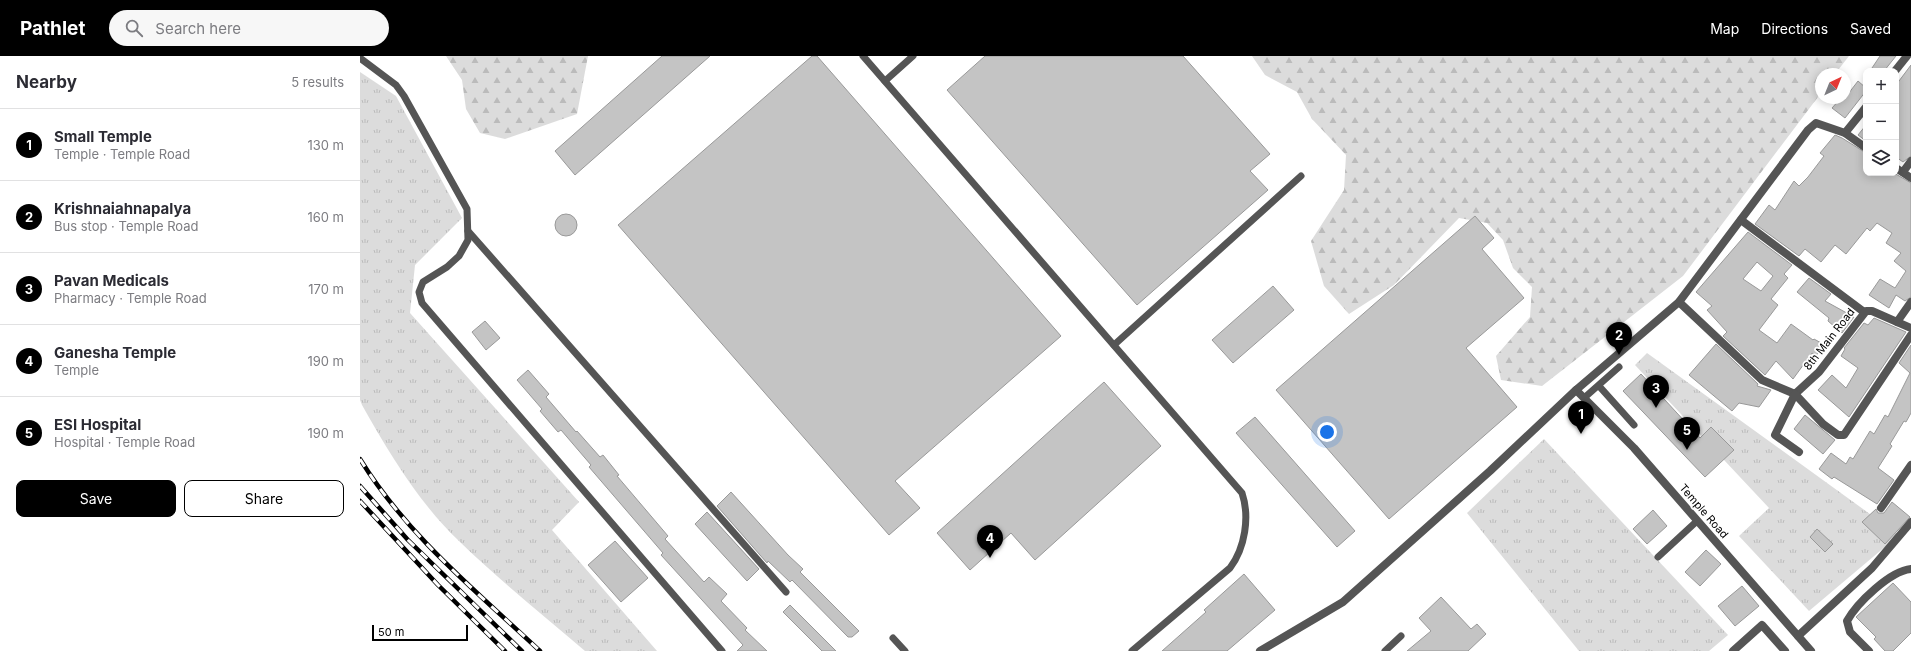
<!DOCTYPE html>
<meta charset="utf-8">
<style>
body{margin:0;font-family:Inter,sans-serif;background:#f7f7f7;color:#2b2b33}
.controls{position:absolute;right:12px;top:12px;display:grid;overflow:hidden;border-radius:8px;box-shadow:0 2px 10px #0003}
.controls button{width:36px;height:36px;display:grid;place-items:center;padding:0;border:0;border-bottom:1px solid #e1e1e2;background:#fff;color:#2b2b33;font:20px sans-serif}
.compass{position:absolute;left:1455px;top:12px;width:36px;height:36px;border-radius:50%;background:#fff;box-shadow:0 2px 10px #0003;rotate:43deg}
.scale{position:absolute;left:12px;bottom:10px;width:96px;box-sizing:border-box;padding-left:4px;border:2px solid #000;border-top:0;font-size:11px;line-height:14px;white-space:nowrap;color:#000;-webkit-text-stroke:3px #fff;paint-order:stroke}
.you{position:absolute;left:967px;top:376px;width:14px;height:14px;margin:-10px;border:3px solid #fff;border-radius:50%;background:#1a73e8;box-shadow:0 0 0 6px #1a73e833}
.badge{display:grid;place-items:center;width:26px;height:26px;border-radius:50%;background:#000;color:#fff;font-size:13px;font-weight:700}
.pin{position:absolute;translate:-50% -33px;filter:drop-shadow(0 1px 2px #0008)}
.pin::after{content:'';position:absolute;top:21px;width:14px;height:12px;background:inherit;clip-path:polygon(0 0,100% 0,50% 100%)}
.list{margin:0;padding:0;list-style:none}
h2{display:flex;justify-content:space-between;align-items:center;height:52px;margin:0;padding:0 16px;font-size:17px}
h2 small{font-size:13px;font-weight:400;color:#7c7c81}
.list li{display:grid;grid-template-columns:26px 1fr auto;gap:12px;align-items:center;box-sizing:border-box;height:72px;padding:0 16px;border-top:1px solid #e1e1e2}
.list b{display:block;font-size:15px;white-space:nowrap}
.list p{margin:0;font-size:13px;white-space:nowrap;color:#7c7c81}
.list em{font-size:13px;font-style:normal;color:#7c7c81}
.actions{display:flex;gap:8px;padding:12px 16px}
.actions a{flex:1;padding:9px 0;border:1px solid #000;border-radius:8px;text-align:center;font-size:14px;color:#000}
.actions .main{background:#000;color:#fff}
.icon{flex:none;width:22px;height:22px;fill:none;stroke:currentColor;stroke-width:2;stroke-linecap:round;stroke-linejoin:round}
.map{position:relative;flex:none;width:1551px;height:595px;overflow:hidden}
header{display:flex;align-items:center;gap:24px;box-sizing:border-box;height:56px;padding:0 20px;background:#000;color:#fff}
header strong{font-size:19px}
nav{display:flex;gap:22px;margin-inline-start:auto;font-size:14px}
.search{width:280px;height:36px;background:#f7f7f7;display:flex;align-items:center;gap:10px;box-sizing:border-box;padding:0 14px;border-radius:22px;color:#7c7c81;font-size:15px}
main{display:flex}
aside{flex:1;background:#fff}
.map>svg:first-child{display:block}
.grass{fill:url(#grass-tufts)}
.forest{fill:url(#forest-firs)}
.building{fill:#c4c4c4;stroke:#999;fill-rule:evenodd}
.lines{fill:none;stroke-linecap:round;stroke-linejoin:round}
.lane{stroke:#555;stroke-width:7}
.street{stroke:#555;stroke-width:8}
.rail-casing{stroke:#000;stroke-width:4.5}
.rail{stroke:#fff;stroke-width:3;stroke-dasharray:9;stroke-linecap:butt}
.labels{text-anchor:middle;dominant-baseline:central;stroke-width:3.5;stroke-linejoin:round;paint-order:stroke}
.street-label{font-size:11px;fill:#000;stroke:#fff}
</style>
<header>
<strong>Pathlet</strong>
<div class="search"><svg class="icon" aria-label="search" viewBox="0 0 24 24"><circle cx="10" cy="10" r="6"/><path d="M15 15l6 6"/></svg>Search here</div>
<nav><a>Map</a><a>Directions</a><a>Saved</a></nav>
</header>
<main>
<aside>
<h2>Nearby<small>5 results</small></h2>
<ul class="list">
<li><span class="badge">1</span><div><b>Small Temple</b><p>Temple · Temple Road</p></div><em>130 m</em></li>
<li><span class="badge">2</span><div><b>Krishnaiahnapalya</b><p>Bus stop · Temple Road</p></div><em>160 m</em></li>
<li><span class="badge">3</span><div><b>Pavan Medicals</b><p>Pharmacy · Temple Road</p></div><em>170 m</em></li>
<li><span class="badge">4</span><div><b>Ganesha Temple</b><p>Temple</p></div><em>190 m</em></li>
<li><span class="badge">5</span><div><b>ESI Hospital</b><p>Hospital · Temple Road</p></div><em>190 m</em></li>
</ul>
<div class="actions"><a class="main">Save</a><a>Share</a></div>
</aside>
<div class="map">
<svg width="1551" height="595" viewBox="0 0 1551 595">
<defs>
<pattern id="grass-tufts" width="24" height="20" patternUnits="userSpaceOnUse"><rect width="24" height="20" fill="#dcdcdc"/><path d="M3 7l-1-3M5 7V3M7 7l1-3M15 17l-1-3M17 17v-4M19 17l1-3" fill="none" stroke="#bbb"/></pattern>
<pattern id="forest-firs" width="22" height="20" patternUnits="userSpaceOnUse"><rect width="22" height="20" fill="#dcdcdc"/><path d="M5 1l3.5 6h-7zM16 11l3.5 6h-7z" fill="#bbb"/></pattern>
</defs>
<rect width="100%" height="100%" fill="#fff"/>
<!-- grass -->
<g class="grass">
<path d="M0,16L36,40L102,162L55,209L50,257L219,446L192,474L297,595H225C183,559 139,524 99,485C59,447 29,397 2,349L0,344Z"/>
<path d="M1287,297L1539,479L1449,555L1379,480L1409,452L1275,309Z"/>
<path d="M1184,383L1368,579L1349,595H1219L1107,457Z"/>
</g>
<!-- forest -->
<g class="forest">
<path d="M86,0H228L217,58L145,83L120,77L106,53L102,24Z"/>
<path d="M892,0H1489L1475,18H1461V37L1323,220L1182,330L1141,324L1136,300L1170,261L1172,231L1153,212L1143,184L1127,167L1099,162L1034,229L989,258L964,230L951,185L984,134L986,99L952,63L937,36L905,19Z"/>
</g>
<!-- building -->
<g class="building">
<path d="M302,0H350L215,119L195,95Z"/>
<path d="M452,0H457L701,280L535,425L560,452L529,479L258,169Z"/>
<path d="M625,0H823L910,98L890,115L908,134L777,249L587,34Z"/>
<path d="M1520,0H1536L1524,15H1510Z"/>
<path d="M1551,9V100L1543,106L1536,101V29Z"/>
<path d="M1498,25L1506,32V35L1485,62L1472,52L1481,42H1485Z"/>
<path d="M1506,69V85L1498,79Z"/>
<path d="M1475,79L1482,82L1506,97V117H1534L1551,127V241L1545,245L1536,239L1529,252L1509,239L1520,223L1535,232L1546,215L1534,205L1541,197L1526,187L1532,177L1517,167L1510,175L1507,172L1486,198L1475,189L1461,206L1445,193L1439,200L1395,168L1409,149L1415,154L1434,125L1439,130L1448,121L1464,100L1460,97Z"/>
<circle cx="206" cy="169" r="11"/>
<path d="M1115,160L1134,182L1122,193L1164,242L1106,292L1157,351L1029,463L916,334Z"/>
<path d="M1388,176L1432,209L1424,218L1428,222L1411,243L1418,249L1399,274L1417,287L1431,268L1453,284L1454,283L1463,288L1456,300L1452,297L1433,323L1416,305L1405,319L1363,280L1367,276L1347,254L1352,250L1336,236ZM1397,206L1413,220L1401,235L1383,223Z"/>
<path d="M1449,222L1471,238L1465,245L1494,261L1482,277L1468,265L1469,262L1437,236Z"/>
<path d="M913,230L934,254L873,307L852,284Z"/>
<path d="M1514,262L1546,276L1489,361L1458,334L1472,319L1486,332L1498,312L1481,300L1485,293L1484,292L1504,267L1508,269Z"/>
<path d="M125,265L140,282L126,294L112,276Z"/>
<path d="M1356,288L1398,328L1397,330L1411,334L1399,351L1379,347L1372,355L1329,319Z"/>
<path d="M1551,289V357L1546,366L1544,365L1530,388L1532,390L1518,412L1534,424L1517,448L1474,421L1472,423L1459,413L1471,397L1486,408L1490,401L1493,403L1510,375L1514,378L1525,359L1528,361L1550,317L1539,307Z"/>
<path d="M168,314L189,338L186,341L216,376L217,375L240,401L243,399L259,419L257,420L308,480L305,483L344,526L349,521L367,538L361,545L387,572L385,574L407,595H377L383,589L301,499L303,497L229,411L231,409L201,374L198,376L180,355L182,353L157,324Z"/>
<path d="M1281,318L1340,382L1351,371L1374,394L1345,421L1263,335Z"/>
<path d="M744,326L801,390L675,504L651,477L610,514L577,477Z"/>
<path d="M1445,359L1475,384L1463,398L1434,373Z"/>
<path d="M895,361L995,475L977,491L876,377Z"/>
<path d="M371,436L428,499L443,513L440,516L499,575L492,581H488L432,524L430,526L408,505L407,507L357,450Z"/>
<path d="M1532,446L1550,461L1525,488L1502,466L1516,453L1518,457H1524Z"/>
<path d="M1293,454L1307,470L1287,488L1273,473Z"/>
<path d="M347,456L399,513L387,525L335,468Z"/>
<path d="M1457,473L1473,488L1465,496L1450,481Z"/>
<path d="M255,485L288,522L261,546L228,509Z"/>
<path d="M1346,494L1361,508L1340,530L1325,516Z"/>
<path d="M884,518L915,554L867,595H802L846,556L844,554Z"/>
<path d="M1533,527L1551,546V577L1533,595H1525L1514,583L1516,581L1496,561Z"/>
<path d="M1382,530L1399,550L1375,570L1358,550Z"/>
<path d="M1081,541L1111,573L1117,568L1126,578L1108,595H1047L1071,575L1059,562Z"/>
<path d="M430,549L476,595H462L423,556Z"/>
</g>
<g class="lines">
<!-- lane -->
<g class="lane">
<path d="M503,0L882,437C890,461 885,492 870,512L772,595"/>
<path d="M0,2L36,29L44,40L107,153L108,184L99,200L87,211L63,226L59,236L62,247L362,595"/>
<path d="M525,25L553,0"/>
<path d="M108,175L426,536"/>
<path d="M754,289L941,120"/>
<path d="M1239,330L1274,369"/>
<path d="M1224,342L1259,311"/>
<path d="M1298,501L1337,465"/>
<path d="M533,582L545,595"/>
<path d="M1025,595L1041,580"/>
</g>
<!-- street -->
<g class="street">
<path d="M1535,15L1547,0"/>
<path d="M1485,77L1506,51"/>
<path d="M1536,112L1551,122"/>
<path d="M1543,116L1551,105"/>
<path d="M1381,164L1504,256"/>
<path d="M1319,246L1402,324L1435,338L1459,316L1506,255H1512L1551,272"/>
<path d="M1537,266L1551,246"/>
<path d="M1216,334L1274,392L1451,595"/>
<path d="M1439,396L1415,379L1435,338L1463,368L1478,379H1484L1551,279"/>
<path d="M1521,452L1551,409"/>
<path d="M1438,580L1512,512L1551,466"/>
<path d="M900,595L983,546L1130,415L1216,334L1319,246L1448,74L1456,67L1485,77L1506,92"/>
<path d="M1373,595L1402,569L1425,595"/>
<path d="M1509,595L1490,576L1487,565C1497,547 1530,515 1551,513"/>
</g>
<!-- rail casing -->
<g class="rail-casing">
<g id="rail">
<path d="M0,403C46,478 116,535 180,595"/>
<path d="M0,430L48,484L162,595"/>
<path d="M0,445L78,529L145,595"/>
</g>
</g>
<!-- rail -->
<use href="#rail" class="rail"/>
</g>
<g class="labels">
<!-- street labels -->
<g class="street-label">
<text transform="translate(1469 283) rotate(-52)">8th Main Road</text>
<text transform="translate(1344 455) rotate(49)">Temple Road</text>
</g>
</g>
</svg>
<div class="controls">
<button>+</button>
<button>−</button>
<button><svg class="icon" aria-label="layers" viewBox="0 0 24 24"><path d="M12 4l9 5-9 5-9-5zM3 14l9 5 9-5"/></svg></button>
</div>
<svg class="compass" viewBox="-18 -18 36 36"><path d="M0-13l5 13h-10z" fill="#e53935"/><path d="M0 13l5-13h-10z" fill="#7c7c81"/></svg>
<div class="scale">50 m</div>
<div class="you"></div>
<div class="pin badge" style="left:1221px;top:378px">1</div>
<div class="pin badge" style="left:1259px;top:299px">2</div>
<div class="pin badge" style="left:1296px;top:352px">3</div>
<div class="pin badge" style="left:630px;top:502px">4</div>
<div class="pin badge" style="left:1327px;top:394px">5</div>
</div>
</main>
